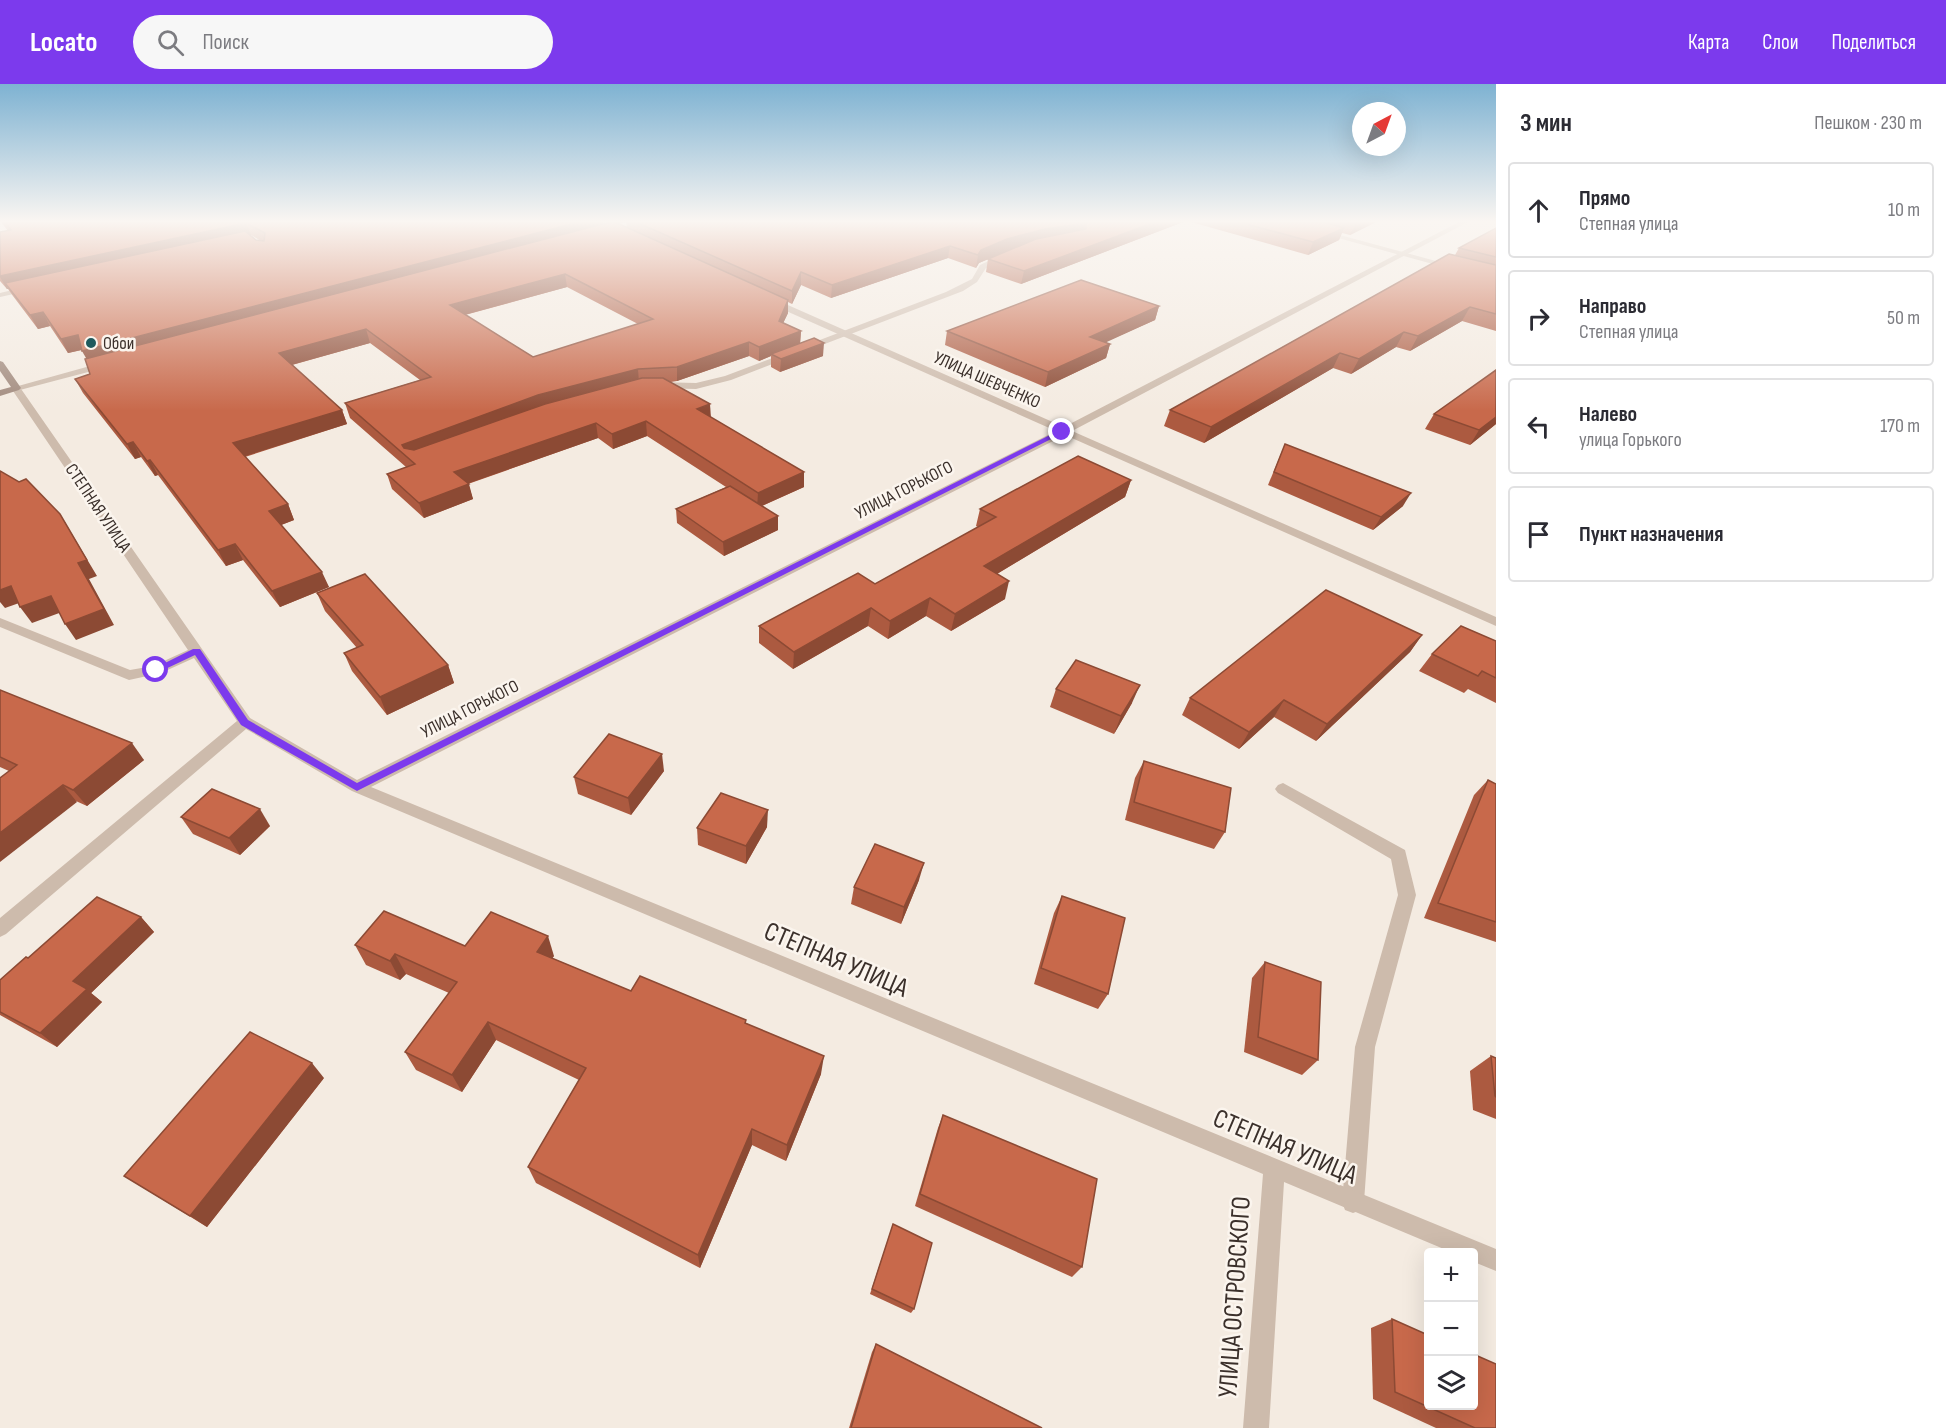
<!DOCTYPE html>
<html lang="ru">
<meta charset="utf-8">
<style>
body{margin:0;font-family:"Sofia Sans Condensed",sans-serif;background:#f7f7f7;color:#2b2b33}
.controls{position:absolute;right:18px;bottom:18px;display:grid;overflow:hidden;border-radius:6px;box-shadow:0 6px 24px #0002}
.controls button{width:54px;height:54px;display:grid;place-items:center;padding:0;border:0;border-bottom:2px solid #e1e1e2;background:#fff;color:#2b2b33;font:30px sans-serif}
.compass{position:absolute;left:1352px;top:18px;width:54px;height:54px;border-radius:50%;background:#fff;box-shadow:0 6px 24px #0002;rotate:41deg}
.stop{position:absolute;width:18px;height:18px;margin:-14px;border:4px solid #7c3aed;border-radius:50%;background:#fff}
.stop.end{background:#7c3aed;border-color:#fff;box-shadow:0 2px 6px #0008}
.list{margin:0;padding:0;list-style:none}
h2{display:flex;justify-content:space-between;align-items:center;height:78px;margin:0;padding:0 24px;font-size:26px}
h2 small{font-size:20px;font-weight:400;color:#7c7c81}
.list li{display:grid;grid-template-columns:39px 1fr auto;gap:18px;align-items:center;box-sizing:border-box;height:96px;margin:0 12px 12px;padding:0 12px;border:2px solid #e1e1e2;border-radius:6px}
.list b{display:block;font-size:22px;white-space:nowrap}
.list p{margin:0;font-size:20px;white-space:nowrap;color:#7c7c81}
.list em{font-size:20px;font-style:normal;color:#7c7c81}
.icon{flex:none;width:33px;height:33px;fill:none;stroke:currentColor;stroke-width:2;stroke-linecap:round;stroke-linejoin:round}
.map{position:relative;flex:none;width:1496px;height:1344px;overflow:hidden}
header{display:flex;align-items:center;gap:36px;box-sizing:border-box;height:84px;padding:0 30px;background:#7c3aed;color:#fff}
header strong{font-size:28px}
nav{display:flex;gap:33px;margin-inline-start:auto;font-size:21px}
.search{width:420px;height:54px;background:#f7f7f7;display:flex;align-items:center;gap:15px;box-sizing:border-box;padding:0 21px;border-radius:33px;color:#7c7c81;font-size:22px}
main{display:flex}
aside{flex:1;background:#fff}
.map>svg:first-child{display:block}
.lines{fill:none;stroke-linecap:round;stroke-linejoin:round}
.service{fill:#cdbbac;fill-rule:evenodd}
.minor{fill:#cdbbac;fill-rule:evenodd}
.tertiary{fill:#cdbbac;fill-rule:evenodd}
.secondary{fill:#a18a7d;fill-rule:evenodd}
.wall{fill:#ac5a40;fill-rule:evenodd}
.shaded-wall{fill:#8c4a34}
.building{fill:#c8694b;stroke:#8c4a34;stroke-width:1.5;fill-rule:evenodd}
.route{fill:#7c3aed}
.poi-dot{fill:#1f5a5e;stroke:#fbf5ee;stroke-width:2}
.labels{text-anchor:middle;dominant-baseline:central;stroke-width:5;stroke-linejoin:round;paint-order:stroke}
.far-poi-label{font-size:18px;fill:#3b302b;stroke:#fbf5ee;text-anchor:start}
.far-street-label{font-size:18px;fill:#3b302b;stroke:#fbf5ee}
.near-street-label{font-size:27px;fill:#3b302b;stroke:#fbf5ee}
</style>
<header>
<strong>Locato</strong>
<div class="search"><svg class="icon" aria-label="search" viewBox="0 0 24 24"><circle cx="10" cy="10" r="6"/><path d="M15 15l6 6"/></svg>Поиск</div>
<nav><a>Карта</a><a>Слои</a><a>Поделиться</a></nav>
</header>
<main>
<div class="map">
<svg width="1496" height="1344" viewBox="0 0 1496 1344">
<rect width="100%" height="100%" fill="#f4ebe1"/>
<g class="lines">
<!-- service -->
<g class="service">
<path d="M1001,171L1008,173L986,184L977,198L963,207L731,296L696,305L657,304L652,301L657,298L696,299L725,292L946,208L972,195L980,181Z"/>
<path d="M29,202L32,206L0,213V209Z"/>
<path d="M1283,699L1405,766L1416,811L1375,963L1364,1118L1361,1126L1353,1129L1345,1126L1342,1118L1355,963L1398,811L1391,775L1278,709L1275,705L1278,701Z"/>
</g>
<!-- minor -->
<path class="minor" d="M1459,138H1468L1072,347L1496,533V542L1065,351L371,703L1496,1165V1187L1474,1178V1168H1451L1284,1098L1269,1344H1243L1263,1090L352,707L246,645L6,850L0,853V834L237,637L194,574L161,589L129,596L0,543V534L130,586L153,582L188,566L11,304L13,302H19L250,634L357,696L1056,347L766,218V214H772L1064,343Z"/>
<!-- tertiary -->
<g class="tertiary">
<path d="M1280,138H1292L1458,183L1451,185Z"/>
<path d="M108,277L112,280L111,282L16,307L11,304Z"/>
</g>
<!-- secondary -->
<path class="secondary" d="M0,277L3,278L21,304L19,306L0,312V306L11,303L0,287Z"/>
</g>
<!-- wall -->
<g class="wall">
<path d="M1,138H603V140L610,138H626L619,140L627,144L626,138H1183L1021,200L986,188L988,175L1008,167L979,179L976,184L948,174L831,214L801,201L792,220L788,218V229L783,239L801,247L800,259L823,272L780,288L771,283V272L759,277L749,272L677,297L671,298L710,333L804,403L762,422L778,446L724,472L677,439L676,425L726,403L647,352L613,365L598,354L468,400L473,415L424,434L392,405L387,390L406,383L350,334L345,319L420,296L370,259L292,281L342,326L347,340L245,373L288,420L294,436L281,441L329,503L280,523L243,476L226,482L158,391L155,392L141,373L135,375L83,309L75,295L90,290L87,274L82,266L68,269L50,242L38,245L13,212L8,205H7L0,197V148L8,147ZM250,151H251L261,157L256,156ZM567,203L638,240L533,273L465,231Z"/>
<path d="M1191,138H1376L1350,151L1342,149L1339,156L1308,171Z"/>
<path d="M1496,144V247L1462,237L1410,267L1396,263L1351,290L1333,284L1204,359L1164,342L1170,326L1455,171L1459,164Z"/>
<path d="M1159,222L1155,236L1105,258L1110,260L1106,274L1045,303L945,261L947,247Z"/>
<path d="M1434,330L1496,340L1470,361L1425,345Z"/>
<path d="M1285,360L1403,422L1373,446L1268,401Z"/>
<path d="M1131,396L1125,413L997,490L1005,515L951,547L926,532L888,555L868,542L793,585L759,559V542L875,500L978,443L976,442L980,425Z"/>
<path d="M317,509L448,581L454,599L387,631L352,587L344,569L357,564L325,527Z"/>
<path d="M1422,551L1410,568L1316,657L1274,633L1239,665L1182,631L1190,614Z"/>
<path d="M1496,557V619L1468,605L1464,609L1419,587L1432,570Z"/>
<path d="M1056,605L1132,619L1114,650L1050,623Z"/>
<path d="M0,606L144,676L87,722L0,683Z"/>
<path d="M1144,677L1225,748L1214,765L1125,736L1135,694Z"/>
<path d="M664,687L631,731L578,710L574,693Z"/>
<path d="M1488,696L1496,700V858L1424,834L1474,711Z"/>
<path d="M181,733L270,742L240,771L193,750Z"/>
<path d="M767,743L746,780L698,761L697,744Z"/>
<path d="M919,796L901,840L851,820L854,803Z"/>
<path d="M1062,812L1108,910L1098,925L1034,900L1054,829Z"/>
<path d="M141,833L154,848L91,909L102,918L57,963L0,931V896Z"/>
<path d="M355,861L465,862L554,872L552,874L631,907L746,936V939L821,990L786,1077L752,1061L700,1184L536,1099L528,1083L579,996L496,956L462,1008L416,986L405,968L449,909L406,890L400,896L366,881Z"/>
<path d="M1265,878L1318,976L1302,991L1244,968L1252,894Z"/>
<path d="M1491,972L1496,974V1035L1473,1026L1470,987Z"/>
<path d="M324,994L207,1143L124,1092Z"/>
<path d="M943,1031L1082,1183L1072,1193L915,1122L938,1044Z"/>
<path d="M891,1146L914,1225L911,1229L870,1210Z"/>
<path d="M1392,1235L1496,1344H1436L1373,1315L1371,1244Z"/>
<path d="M876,1260L1042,1344H849L872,1268Z"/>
</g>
<!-- shaded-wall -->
<g class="shaded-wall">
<path d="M579,138H603V144L90,281L82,267Z"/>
<path d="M1155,138H1183L1021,200L1024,187Z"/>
<path d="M1376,138L1350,151L1356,139Z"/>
<path d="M246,139L251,151L9,205L5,199L8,205H7L0,193V192Z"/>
<path d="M1086,139L1083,151L1043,157L1004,168L979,179L976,184L978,171L981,166L1007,155L1045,145Z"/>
<path d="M1344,144L1339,156L1308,171L1313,158Z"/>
<path d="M950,162L948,174L831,214L832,201Z"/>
<path d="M801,188V201L792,220V207Z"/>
<path d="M565,190L567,203L453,234L450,221Z"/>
<path d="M788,216V229L778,250L779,237Z"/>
<path d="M1159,222L1155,236L1087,267L1090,253Z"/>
<path d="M1470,223L1462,237L1410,267L1418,252Z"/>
<path d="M43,228L50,242L38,245L30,231Z"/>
<path d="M366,245L370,259L284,283L279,269Z"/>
<path d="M801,247L800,261L771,270V272L759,277V263Z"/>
<path d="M1404,248L1396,263L1351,290L1359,275Z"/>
<path d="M78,251L85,265L68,269L61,255Z"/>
<path d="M749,258V272L677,297V283Z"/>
<path d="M824,259L823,272L780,288L781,275Z"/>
<path d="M1110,260L1106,274L1045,303L1048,288Z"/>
<path d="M1340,269L1333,284L1204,359L1211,343Z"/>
<path d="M638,285L639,299L410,375L402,361L538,311Z"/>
<path d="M710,320L711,334L697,325Z"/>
<path d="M342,326L347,340L239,374L233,359Z"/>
<path d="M1496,333V340L1470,361L1479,346Z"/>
<path d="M646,337L647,352L613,365L612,350Z"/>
<path d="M596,339L598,354L458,403L454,388Z"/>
<path d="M133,358L141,373L135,375L127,360Z"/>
<path d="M150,376L158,391L155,392L147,377Z"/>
<path d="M804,388V403L757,424L758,409Z"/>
<path d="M1131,396L1125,413L980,500L984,482Z"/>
<path d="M469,400L473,415L424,434L419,419Z"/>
<path d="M1411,409L1403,422L1373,446L1381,433Z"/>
<path d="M288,420L294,436L276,443L269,427Z"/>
<path d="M60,430L97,492L89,495L114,541L76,556L65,540L78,479Z"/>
<path d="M778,432V446L724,472L723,458Z"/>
<path d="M235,460L243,476L226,482L218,466Z"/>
<path d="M322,488L329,503L280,523L272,507Z"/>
<path d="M1009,497L1005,515L951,547L955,530Z"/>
<path d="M11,502L22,518L5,524L0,518V506Z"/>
<path d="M51,512L62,528L32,539L20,523Z"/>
<path d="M930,514L926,532L888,555L890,537Z"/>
<path d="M871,524L868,542L793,585L794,568Z"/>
<path d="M1422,551L1410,568L1316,657L1327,640Z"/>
<path d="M448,581L454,599L387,631L380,613Z"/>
<path d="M1140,601L1132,619L1114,650L1121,632Z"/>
<path d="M1284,616L1274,633L1239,665L1249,648Z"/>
<path d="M132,659L144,676L87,722L73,706Z"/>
<path d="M662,670L664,687L631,731L628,714Z"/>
<path d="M63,701L77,718L0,778V749Z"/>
<path d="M260,725L270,742L240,771L229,754Z"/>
<path d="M768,726L767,743L746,780V762Z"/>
<path d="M924,779L919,796L901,840L904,823Z"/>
<path d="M141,833L154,848L91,909L102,918L57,963L40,949L73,897Z"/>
<path d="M548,852L554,872L543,887L537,868Z"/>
<path d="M395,870L406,890L400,896L390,877Z"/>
<path d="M488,938L496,956L462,1008L452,991Z"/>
<path d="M824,972L821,990L786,1077L787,1061Z"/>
<path d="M312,979L324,994L207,1143L190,1132Z"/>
<path d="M752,1045V1061L700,1184L698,1171Z"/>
</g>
<!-- building -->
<g class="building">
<path d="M5,138H579L82,267L78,251L61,255L43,228L30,231L5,199L245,147L256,156L264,157L265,149L246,139L0,192V148L11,146Z"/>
<path d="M610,138H615L788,216L779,237L801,247L759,263L749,258L677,283L638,285L538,311L402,361L404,364L414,366L545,320L642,294H663L710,320L697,325L804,388L758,409L646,337L612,350L596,339L454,388L469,400L419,419L387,390L415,380L345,319L431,293L366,245L279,269L342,326L233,359L288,420L269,427L322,488L272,507L235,460L218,466L150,376L147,377L133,358L127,360L75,295L90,290L85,275ZM565,190L653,235L533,273L450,221Z"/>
<path d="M636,138H1155L1024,187L988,175L1036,155L1086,145V139L1045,145L1007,155L981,166L978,171L950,162L832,201L801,188L792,207Z"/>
<path d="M1239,138H1324L1344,144L1313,158Z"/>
<path d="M1496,144V173L1459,164Z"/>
<path d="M1449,170L1496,181V230L1470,223L1418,252L1404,248L1359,275L1340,269L1211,343L1170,326Z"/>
<path d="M1081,196L1159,222L1090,253L1110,260L1048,288L947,247Z"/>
<path d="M814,254L824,259L781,275L771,270Z"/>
<path d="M1496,286V333L1479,346L1434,330Z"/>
<path d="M1285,360L1411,409L1381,433L1274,388Z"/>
<path d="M1078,372L1131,396L984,482L1009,497L955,530L930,514L890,537L871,524L794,568L759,542L858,489L875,500L996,433L980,425Z"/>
<path d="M0,387L19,398L26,395L60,430L87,476L78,479L104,525L65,540L51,512L20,523L11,502L0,506Z"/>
<path d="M730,402L778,432L723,458L676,425Z"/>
<path d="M365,490L448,581L380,613L344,569L363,561L317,509Z"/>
<path d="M1326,506L1422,551L1327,640L1284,616L1249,648L1190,614Z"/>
<path d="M1461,542L1496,557V594L1482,587L1478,592L1432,570Z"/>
<path d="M1076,576L1140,601L1121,632L1056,605Z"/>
<path d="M0,606L132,659L73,706L63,701L0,749V694L17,681L0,673Z"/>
<path d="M609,650L662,670L628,714L574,693Z"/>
<path d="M1144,677L1231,704L1225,748L1134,718Z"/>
<path d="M1488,696L1496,700V838L1438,819Z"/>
<path d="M212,705L260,725L229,754L181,733Z"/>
<path d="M721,709L768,726L746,762L697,744Z"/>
<path d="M875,760L924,779L904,823L854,803Z"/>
<path d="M1062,812L1125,834L1108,910L1041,884Z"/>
<path d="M97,813L141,833L73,897L87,905L40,949L0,928V896L26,873L28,874Z"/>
<path d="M384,827L465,862L491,828L548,852L537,868L631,907L640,892L746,936L745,939L824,972L787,1061L752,1045L698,1171L528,1083L586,984L488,938L452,991L405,968L457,898L395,870L390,877L355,861Z"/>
<path d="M1265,878L1321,898L1318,976L1258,953Z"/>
<path d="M250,948L312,979L190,1132L124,1092Z"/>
<path d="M1491,972L1496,974V1013L1495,1012Z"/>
<path d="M943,1031L1097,1095L1082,1183L920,1110Z"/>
<path d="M893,1140L932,1159L914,1225L872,1205Z"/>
<path d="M1392,1235L1428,1251V1322H1473V1270L1496,1280V1344H1475L1395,1308Z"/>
<path d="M876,1260L1042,1344H851Z"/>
</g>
<!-- sky -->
<linearGradient id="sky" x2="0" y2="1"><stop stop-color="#7eb2d2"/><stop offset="0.42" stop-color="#faf6f2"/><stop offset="1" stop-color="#faf6f2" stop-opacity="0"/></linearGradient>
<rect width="1496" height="327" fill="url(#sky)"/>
<!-- route -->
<path class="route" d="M1060,346L1065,348L357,707L241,641L195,571L159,588L151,586L193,565H200L248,636L357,699Z"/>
<!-- markers -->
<circle class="poi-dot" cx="91" cy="259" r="6"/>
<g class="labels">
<!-- far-poi labels -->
<g class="far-poi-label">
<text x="103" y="259">Обои</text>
</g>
<!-- far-street labels -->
<g class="far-street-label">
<text transform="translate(987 296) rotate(24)">УЛИЦА ШЕВЧЕНКО</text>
<text transform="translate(904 406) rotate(-27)">УЛИЦА ГОРЬКОГО</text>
<text transform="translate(98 424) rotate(56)">СТЕПНАЯ УЛИЦА</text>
<text transform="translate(470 625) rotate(-27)">УЛИЦА ГОРЬКОГО</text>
</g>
<!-- near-street labels -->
<g class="near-street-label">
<text transform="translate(836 876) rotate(23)">СТЕПНАЯ УЛИЦА</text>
<text transform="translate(1285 1063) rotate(23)">СТЕПНАЯ УЛИЦА</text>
<text transform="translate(1235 1213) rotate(-86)">УЛИЦА ОСТРОВСКОГО</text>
</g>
</g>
</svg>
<div class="controls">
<button>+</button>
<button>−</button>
<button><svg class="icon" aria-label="layers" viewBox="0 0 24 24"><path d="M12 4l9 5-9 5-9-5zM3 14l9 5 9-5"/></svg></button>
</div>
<svg class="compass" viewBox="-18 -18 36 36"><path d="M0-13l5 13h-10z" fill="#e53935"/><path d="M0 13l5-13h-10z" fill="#7c7c81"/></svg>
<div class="stop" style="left:156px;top:586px"></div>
<div class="stop end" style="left:1062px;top:348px"></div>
</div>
<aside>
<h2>3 мин<small>Пешком · 230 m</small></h2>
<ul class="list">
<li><svg class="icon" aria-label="ahead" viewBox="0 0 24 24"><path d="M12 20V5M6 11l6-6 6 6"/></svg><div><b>Прямо</b><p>Степная улица</p></div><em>10 m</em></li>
<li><svg class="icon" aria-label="right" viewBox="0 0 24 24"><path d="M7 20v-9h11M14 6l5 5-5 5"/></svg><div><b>Направо</b><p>Степная улица</p></div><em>50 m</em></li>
<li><svg class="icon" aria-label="left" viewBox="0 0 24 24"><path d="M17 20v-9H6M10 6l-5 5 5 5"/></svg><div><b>Налево</b><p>улица Горького</p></div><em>170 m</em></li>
<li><svg class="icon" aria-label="arrive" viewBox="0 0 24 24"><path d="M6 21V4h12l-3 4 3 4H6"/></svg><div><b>Пункт назначения</b></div></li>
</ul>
</aside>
</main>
